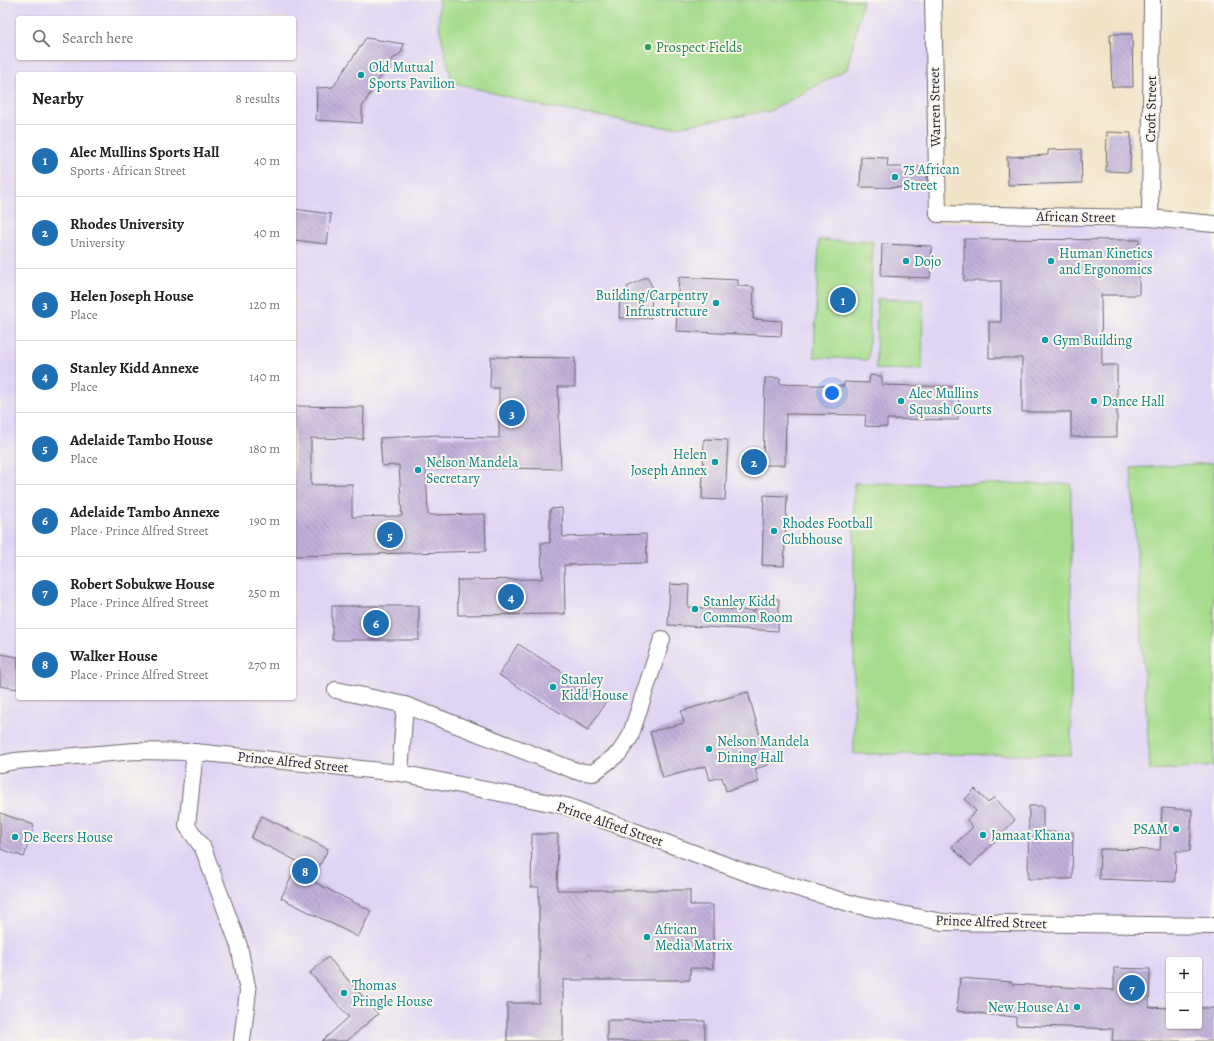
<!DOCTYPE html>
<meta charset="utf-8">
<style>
body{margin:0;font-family:Alegreya,serif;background:#f2f2f2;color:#202124}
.controls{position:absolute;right:12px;bottom:12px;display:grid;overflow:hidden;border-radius:4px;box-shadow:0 1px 3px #0004}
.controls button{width:36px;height:36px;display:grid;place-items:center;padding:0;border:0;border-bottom:1px solid #e0e0e0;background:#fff;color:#202124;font:20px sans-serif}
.you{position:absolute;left:832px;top:393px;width:14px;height:14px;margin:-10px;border:3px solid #fff;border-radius:50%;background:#1a73e8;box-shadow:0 0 0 6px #1a73e833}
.badge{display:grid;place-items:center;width:26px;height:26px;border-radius:50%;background:#1f6fb2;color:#fff;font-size:13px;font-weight:700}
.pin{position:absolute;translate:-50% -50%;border:2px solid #fff;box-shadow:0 1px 4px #0006}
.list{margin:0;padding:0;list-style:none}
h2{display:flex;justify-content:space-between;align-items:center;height:52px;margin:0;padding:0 16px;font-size:17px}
h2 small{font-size:13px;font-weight:400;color:#757577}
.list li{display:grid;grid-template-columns:26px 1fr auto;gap:12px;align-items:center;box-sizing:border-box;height:72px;padding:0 16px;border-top:1px solid #e0e0e0}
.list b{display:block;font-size:15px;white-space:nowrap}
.list p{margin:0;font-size:13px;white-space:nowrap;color:#757577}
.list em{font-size:13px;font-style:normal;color:#757577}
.icon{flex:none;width:22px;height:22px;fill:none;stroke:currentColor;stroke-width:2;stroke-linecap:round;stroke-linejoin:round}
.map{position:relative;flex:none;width:1214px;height:1041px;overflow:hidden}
.search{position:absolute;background:#fff;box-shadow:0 1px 3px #0004;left:16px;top:16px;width:280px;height:44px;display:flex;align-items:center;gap:10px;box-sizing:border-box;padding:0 14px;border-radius:4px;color:#757577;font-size:15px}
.panel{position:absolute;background:#fff;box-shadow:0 1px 3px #0004;left:16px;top:72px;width:280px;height:628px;border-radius:4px}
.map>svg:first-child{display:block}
.built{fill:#e0d4f4;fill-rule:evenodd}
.green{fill:#a6dc8d;stroke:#647f64}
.building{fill:url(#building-back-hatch)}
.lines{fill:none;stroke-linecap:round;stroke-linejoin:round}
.minor-casing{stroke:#6b666c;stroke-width:18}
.minor{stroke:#fff;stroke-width:16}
.leisure-dot{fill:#2e9e5b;stroke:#fbf7ec;stroke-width:1.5}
.culture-dot{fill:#0f9aa8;stroke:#fbf7ec;stroke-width:1.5}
.labels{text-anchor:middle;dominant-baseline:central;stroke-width:4;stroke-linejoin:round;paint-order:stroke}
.leisure-label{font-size:14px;fill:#27864d;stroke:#fbf7ec;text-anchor:start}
.culture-label{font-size:14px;fill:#0d838f;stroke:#fbf7ec;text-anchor:start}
.street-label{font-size:14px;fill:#22223b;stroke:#fbf7ec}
</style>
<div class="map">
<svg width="1214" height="1041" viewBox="0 0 1214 1041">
<defs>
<pattern id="building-back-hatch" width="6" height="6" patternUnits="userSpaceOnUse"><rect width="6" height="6" fill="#c0b1da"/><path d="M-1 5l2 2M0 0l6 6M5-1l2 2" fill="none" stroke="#9c90b2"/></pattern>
</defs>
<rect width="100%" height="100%" fill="#fbf7ec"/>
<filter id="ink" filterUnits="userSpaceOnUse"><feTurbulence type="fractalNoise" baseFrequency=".025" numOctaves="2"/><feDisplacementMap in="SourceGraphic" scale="8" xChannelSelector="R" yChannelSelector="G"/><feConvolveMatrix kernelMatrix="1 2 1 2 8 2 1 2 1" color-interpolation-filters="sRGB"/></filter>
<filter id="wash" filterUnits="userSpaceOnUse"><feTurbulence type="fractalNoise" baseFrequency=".012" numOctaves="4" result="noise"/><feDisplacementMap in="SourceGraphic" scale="16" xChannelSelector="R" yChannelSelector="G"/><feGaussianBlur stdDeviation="0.9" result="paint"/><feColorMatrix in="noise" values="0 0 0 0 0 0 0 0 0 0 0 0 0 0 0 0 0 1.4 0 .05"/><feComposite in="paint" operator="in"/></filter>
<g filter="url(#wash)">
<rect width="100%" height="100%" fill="#f2e3c7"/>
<!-- built -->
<path class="built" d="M0,0H929L933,222L1214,226V1041H0ZM18,18H294V58H18ZM18,74H294V698H18ZM1169,960H1199V1026H1169Z"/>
<!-- green -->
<g class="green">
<path d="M439,0H863L847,69L770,111L669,128L546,107L452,82L439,26Z"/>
<path d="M819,240L873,242L868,360L814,357Z"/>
<path d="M877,299L923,300L922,370L876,369Z"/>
<path d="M1214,463V766L1150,770L1131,468Z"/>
<path d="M854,483L1071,484V755L854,754Z"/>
</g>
<g id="blocks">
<!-- building -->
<g class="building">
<path d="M1110,34H1132L1133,87H1112Z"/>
<path d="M366,38L404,44L401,53L389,62L362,107V123L316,120L317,88L333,87Z"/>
<path d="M1107,132L1131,133L1130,172L1106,171Z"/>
<path d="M1081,149L1082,183L1008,185L1007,157L1048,155V150Z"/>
<path d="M861,157L888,158L887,167H927L928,188L860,187Z"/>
<path d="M294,209L331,214L327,244L294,240Z"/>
<path d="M964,239L1139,240V295H1101L1102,365H1117V437H1071V412H1022V358H989V322H1001V281H964Z"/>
<path d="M882,244L932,246L930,278L881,276Z"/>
<path d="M647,277L652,286L651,318H619L620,297H632L627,287Z"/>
<path d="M679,277L738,280V286L754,287L753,319L782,321L781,336L676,331Z"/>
<path d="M491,357L575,358V387H558L561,469L426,467L428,515L485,514L486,551L294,556V406L364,407L363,439L311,438V485L352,484V517L402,516L399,465L382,466L380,438L439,435V437L499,438V388H490Z"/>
<path d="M870,375L882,376V385L959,387L958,420L887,419V427L865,426L866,415L786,414L785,465H763L765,378H780V384L844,386V382L869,383Z"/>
<path d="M704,439L728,440L725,500L702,499Z"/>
<path d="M764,495L787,496L784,566L762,565Z"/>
<path d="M562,508L563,537L646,534L647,563L564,565L565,614L458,615L457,580L542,579L541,543H550V509Z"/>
<path d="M670,584L689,585L688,607L755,611L756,597L779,599L778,631L668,625Z"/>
<rect x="332" y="606" width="87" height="34"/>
<path d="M518,644L607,700L588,730L499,675Z"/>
<path d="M0,654L18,657V689L0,686Z"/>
<path d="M748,692L768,765L755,769L759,782L726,791L722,777L710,780L706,766L663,778L650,732L684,723L681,711Z"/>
<path d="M975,789L988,803L994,797L1015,820L971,866L952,847L973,827L967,820L976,811L965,799Z"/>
<path d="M1029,806H1043V832H1073L1072,879H1028Z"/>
<path d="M1162,808L1192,810L1190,851H1176L1175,882L1099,879L1100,849L1160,850Z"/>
<path d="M0,813L34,825L24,857L0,849Z"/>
<path d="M262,816L328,849L312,881L371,911L358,937L281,898L299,862L251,838Z"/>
<path d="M532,834H558L557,890H690V905H713V968H690V980H563V1041H507V1003H539V887H531Z"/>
<path d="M328,957L378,1014L347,1041H322L349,1017L310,973Z"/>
<path d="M1114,968L1150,969L1149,1007L1169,1008V1026H1199V1008H1214V1041H1112L1113,1029L1016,1025V1017L957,1011L960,978L1012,982V984L1114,990Z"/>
<path d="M607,1020L705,1021V1041H607Z"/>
</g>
</g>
</g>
<g filter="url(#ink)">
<use href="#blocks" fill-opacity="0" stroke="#6b666c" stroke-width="1"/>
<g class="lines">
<!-- minor casing -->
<g class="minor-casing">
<g id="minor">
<path d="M933,0L938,214L1150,218L1214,224"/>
<path d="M1150,218L1152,0"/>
<path d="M336,690L405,705L400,773"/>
<path d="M405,705L576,771L593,773L619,753L630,737L662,639"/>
<path d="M195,752L187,826L203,848L239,946L248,991L242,1041"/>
<path d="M0,764L15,761L135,751L195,752L400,773L566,806L750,874L856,905L942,922L1214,926"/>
</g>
</g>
<!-- minor -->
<use href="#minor" class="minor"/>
</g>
</g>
<!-- markers -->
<circle class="leisure-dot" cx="648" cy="47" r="4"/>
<g class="culture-dot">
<circle cx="361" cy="75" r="4"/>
<circle cx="895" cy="177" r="4"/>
<circle cx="906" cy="261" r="4"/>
<circle cx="1051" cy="261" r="4"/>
<circle cx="716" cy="303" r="4"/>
<circle cx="1045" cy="340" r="4"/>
<circle cx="901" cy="401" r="4"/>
<circle cx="1094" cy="401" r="4"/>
<circle cx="715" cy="462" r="4"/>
<circle cx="418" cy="470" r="4"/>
<circle cx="774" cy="531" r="4"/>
<circle cx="695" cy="609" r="4"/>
<circle cx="553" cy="687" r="4"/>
<circle cx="709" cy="749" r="4"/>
<circle cx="1176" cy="829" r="4"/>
<circle cx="983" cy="835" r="4"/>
<circle cx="15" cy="837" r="4"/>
<circle cx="647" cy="937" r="4"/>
<circle cx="344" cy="993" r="4"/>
<circle cx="1077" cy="1007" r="4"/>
</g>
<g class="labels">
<!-- leisure labels -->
<g class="leisure-label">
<text x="656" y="47">Prospect Fields</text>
</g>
<!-- culture labels -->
<g class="culture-label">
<text x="369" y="67">Old Mutual<tspan x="369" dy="16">Sports Pavilion</tspan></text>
<text x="903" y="169">75 African<tspan x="903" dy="16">Street</tspan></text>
<text x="1059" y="253">Human Kinetics<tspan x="1059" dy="16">and Ergonomics</tspan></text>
<text x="914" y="261">Dojo</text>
<text x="708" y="295" text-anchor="end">Building/Carpentry<tspan x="708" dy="16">Infrustructure</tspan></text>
<text x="1053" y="340">Gym Building</text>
<text x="909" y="393">Alec Mullins<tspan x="909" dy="16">Squash Courts</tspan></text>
<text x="1102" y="401">Dance Hall</text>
<text x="707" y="454" text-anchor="end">Helen<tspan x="707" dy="16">Joseph Annex</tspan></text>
<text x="426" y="462">Nelson Mandela<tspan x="426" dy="16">Secretary</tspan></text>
<text x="782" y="523">Rhodes Football<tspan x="782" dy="16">Clubhouse</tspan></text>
<text x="703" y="601">Stanley Kidd<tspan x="703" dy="16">Common Room</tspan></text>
<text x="561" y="679">Stanley<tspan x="561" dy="16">Kidd House</tspan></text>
<text x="717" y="741">Nelson Mandela<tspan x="717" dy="16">Dining Hall</tspan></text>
<text x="1168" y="829" text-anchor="end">PSAM</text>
<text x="991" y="835">Jamaat Khana</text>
<text x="23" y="837">De Beers House</text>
<text x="655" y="929">African<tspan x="655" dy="16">Media Matrix</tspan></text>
<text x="352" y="985">Thomas<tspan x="352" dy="16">Pringle House</tspan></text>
<text x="1069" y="1007" text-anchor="end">New House A1</text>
</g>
<!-- street labels -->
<g class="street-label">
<text transform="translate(935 107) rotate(-91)">Warren Street</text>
<text transform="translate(1151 109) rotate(-89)">Croft Street</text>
<text transform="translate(1076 217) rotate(1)">African Street</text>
<text transform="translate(293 762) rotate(6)">Prince Alfred Street</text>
<text transform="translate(610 824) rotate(19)">Prince Alfred Street</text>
<text transform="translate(991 922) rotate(2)">Prince Alfred Street</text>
</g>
</g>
</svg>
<div class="controls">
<button>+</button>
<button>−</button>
</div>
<div class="you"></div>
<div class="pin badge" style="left:843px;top:300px">1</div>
<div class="pin badge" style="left:754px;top:462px">2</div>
<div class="pin badge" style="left:512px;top:413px">3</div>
<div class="pin badge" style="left:511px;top:597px">4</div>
<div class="pin badge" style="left:390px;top:535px">5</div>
<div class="pin badge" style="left:376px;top:623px">6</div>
<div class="pin badge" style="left:1132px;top:988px">7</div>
<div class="pin badge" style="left:305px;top:871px">8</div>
<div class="search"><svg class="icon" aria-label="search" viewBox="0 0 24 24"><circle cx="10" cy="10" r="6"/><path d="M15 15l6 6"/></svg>Search here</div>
<section class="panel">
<h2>Nearby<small>8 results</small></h2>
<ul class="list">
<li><span class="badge">1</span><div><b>Alec Mullins Sports Hall</b><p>Sports · African Street</p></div><em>40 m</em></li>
<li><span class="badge">2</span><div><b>Rhodes University</b><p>University</p></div><em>40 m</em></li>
<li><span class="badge">3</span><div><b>Helen Joseph House</b><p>Place</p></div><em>120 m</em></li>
<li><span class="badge">4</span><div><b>Stanley Kidd Annexe</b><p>Place</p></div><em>140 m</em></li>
<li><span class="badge">5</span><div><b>Adelaide Tambo House</b><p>Place</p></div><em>180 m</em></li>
<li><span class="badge">6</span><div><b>Adelaide Tambo Annexe</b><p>Place · Prince Alfred Street</p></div><em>190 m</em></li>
<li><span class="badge">7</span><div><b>Robert Sobukwe House</b><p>Place · Prince Alfred Street</p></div><em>250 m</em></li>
<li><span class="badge">8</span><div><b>Walker House</b><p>Place · Prince Alfred Street</p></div><em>270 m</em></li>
</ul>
</section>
</div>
